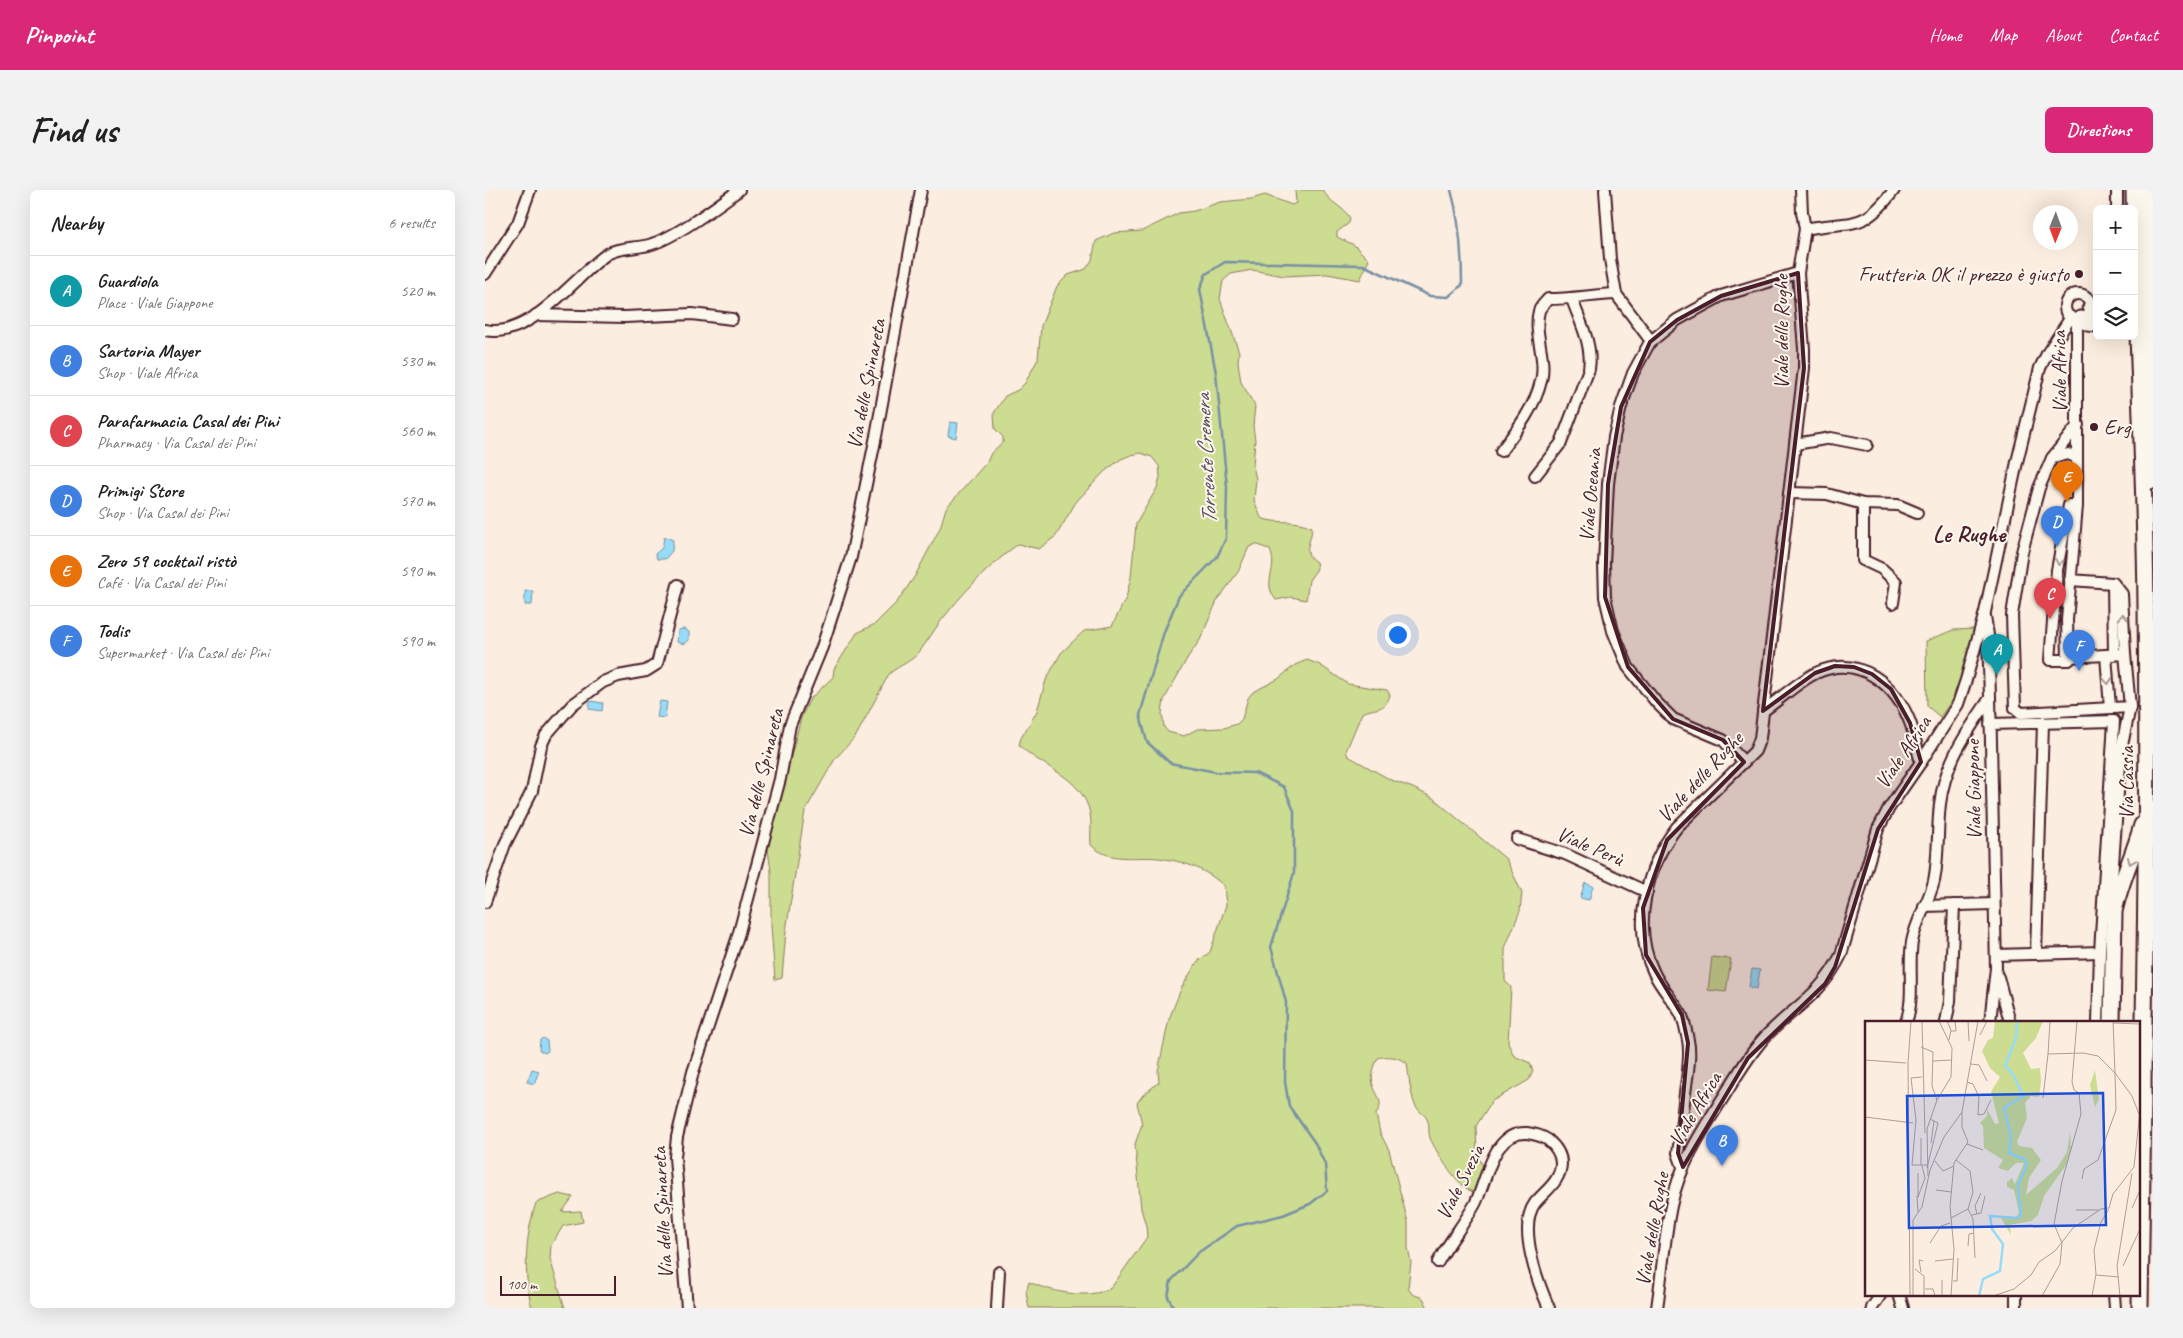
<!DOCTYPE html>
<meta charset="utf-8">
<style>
body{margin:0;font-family:Caveat,sans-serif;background:#f2f2f2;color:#222}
.controls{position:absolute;right:15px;top:15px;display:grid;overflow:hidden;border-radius:8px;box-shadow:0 5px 20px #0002}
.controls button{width:45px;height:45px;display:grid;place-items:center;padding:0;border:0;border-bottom:1px solid #e0e0e0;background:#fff;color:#222;font:25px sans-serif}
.compass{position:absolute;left:1548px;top:15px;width:45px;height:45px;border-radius:50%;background:#fff;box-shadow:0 5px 20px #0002;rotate:181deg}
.scale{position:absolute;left:15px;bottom:12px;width:116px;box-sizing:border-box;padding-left:5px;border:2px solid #4a1f2b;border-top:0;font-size:14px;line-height:18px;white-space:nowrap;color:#4a1f2b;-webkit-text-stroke:4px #fbf7ec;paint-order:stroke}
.you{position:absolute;left:912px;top:444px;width:18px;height:18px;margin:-12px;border:4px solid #fff;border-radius:50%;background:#1a73e8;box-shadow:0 0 0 8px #1a73e833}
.badge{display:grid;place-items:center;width:32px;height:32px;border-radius:50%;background:#db2777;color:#fff;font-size:16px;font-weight:700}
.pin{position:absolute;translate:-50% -41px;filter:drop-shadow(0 1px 2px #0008)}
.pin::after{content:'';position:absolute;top:26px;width:18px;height:15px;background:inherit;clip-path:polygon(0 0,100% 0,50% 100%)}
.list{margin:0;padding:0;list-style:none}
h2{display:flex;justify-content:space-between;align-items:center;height:65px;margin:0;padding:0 20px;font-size:21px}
h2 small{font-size:16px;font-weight:400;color:#767676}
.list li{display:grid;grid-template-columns:32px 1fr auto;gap:15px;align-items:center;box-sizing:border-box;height:70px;padding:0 20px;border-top:1px solid #e0e0e0}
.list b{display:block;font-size:19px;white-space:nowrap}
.list p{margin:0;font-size:16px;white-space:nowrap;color:#767676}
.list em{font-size:16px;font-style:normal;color:#767676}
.icon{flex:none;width:28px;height:28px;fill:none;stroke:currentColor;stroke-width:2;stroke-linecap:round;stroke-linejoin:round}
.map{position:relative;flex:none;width:1668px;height:1118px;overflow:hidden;border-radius:8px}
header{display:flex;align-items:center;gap:30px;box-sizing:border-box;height:70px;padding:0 25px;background:#db2777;color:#fff}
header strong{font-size:24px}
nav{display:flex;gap:28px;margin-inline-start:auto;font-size:18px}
.intro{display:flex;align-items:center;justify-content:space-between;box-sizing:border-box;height:120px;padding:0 30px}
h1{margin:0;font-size:35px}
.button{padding:12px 22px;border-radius:8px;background:#db2777;color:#fff;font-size:18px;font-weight:700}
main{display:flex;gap:30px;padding:0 30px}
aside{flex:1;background:#fff;border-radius:8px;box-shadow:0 5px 20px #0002}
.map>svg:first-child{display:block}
.green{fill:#ccdc90;stroke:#8b7e5e}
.water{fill:#96dcf8;stroke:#7890a6}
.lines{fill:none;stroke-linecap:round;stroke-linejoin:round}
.stream{stroke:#7890a6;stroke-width:2.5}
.minor-casing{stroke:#4a1f2b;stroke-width:14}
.highway-casing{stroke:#4a1f2b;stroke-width:19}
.minor{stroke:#fbf7ec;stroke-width:10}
.highway{stroke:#fbf7ec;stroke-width:15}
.highway-bridge-casing{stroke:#4a1f2b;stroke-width:19;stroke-linecap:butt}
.highway-bridge{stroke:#fbf7ec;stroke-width:15}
.oneway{stroke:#ab9695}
.marked{fill:#4a1f2b;fill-opacity:0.2;stroke:#4a1f2b;stroke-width:4;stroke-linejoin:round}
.poi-dot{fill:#4a1f2b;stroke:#fbf7ec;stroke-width:2}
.labels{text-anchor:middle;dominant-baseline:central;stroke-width:4;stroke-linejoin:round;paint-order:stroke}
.poi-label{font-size:21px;fill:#4a1f2b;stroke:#fbf7ec;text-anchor:end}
.street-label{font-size:21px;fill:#4a1f2b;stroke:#fbf7ec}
.water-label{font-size:22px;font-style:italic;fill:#5d4e5e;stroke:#fbf7ec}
.quarter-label{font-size:24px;font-weight:bold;fill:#4a1f2b;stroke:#fbf7ec}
.inset-river{fill:none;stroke:#96dcf8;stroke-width:2.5}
.inset-road{fill:none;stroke:#b49b97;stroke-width:1}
.view{fill:#1d4ed8;fill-opacity:0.15;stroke:#1d4ed8;stroke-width:2.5}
.inset-edge{fill:none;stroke:#4a1f2b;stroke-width:2.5}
</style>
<header>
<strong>Pinpoint</strong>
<nav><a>Home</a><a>Map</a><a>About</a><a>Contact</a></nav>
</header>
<div class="intro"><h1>Find us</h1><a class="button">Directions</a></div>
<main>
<aside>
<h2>Nearby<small>6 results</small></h2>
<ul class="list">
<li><span class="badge" style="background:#0f9aa8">A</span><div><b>Guardiola</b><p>Place · Viale Giappone</p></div><em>520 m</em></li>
<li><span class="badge" style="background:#3f7fe0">B</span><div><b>Sartoria Mayer</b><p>Shop · Viale Africa</p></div><em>530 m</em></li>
<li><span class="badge" style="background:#e0444e">C</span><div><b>Parafarmacia Casal dei Pini</b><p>Pharmacy · Via Casal dei Pini</p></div><em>560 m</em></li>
<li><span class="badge" style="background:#3f7fe0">D</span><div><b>Primigi Store</b><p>Shop · Via Casal dei Pini</p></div><em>570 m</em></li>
<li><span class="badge" style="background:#e8710a">E</span><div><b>Zero 59 cocktail ristò</b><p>Café · Via Casal dei Pini</p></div><em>590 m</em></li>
<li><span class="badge" style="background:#3f7fe0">F</span><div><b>Todis</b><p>Supermarket · Via Casal dei Pini</p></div><em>590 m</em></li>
</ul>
</aside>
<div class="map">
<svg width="1668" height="1118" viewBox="0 0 1668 1118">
<rect width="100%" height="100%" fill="#fbeddf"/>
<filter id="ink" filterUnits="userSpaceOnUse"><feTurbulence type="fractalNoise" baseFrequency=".02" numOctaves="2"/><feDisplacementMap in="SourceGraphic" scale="10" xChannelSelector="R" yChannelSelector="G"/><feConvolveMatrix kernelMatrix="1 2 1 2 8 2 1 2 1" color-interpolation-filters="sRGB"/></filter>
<g filter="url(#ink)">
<!-- green -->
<g class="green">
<path d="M810,0H838C844,13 858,16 865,28L864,33L852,42V47L869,55L884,70L875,90L842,84L799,86L767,80L746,84L738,91L735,109L754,162L753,172L756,192L770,216L768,236L770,250L768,276L771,289L769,310L776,328C793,335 807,328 827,337C827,352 815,362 831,372L832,379L824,390L821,410L806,407L791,410C776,391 794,381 785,360L771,354L764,357L753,382L732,411L715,450L703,467L679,510L677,523L679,537L683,542L699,546L712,539L739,538L752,534L757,529L763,508L768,502L793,489L810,475L822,470L835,475L863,494L902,500L905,505C900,522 890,517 877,523L861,561L863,566L906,590L928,598L948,608L1021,669L1037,703L1035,721L1020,758V791L1026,797L1023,853L1029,866L1045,873L1048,881L1044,890L1007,911L991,936L992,964L1000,981L995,995L988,1002C973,997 951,962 945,948C943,942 945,935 942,929C939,923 932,921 930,915C925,902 924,886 922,873C913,867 903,865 893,868C889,875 886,887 888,895C892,907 900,912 891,924L895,943L904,960L923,1032V1058L926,1072L923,1098L927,1104L938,1108L943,1118H544L541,1102L544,1092C566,1102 604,1110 626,1098L662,1047L661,1036L656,1019L650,954L657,934L652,913L658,905L674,892L673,881L684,829L696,799L712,772L725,762L741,715L739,696C724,681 701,672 680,669C655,664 627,675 606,655C605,644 607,633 605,623C596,585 558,579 534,555L536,548L552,521L561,490L576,463L599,441L627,436L641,408L646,387L651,334L672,298L675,287L674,276L667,267L656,263L646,265L636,269L619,282L591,312L571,346L554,359L533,354C508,373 484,396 464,421C453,433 445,448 435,461C427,472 414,475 404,484L371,546L350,569L320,621L301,741L297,788L290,790L286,736V681L283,660L287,639L316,528L325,509L348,487L349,479L372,443L390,434L412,412L430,386L455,338L461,318L502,272L506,263L518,252V247L510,239L509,223L520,206L533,200L540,193L553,169L556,136L572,96L583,85L601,79L607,70L611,51L629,43L657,41L694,23L709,21L735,12L766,9L780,5L807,15L811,13Z"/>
<path d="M1490,439L1472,503L1455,527L1442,516L1441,451L1468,440Z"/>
<path d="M1227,767L1246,769L1241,802L1223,800Z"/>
<path d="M74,1004L88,1007L77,1022L96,1021L98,1032L78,1036L66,1055L65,1069L80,1118H47C38,1084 40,1046 51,1013Z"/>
</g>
<!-- water -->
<g class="water">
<path d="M465,232L473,233L471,248L463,246Z"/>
<path d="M182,347L188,350L187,361L180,369H172L170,364L177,358L179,348Z"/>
<path d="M40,401H48L47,415H40Z"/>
<path d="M199,439L204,442V450L200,454L192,452L193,440Z"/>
<path d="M105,511L118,513L117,521L104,519Z"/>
<path d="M175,511L182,512L180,528L172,527Z"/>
<path d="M1100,693L1108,696L1104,710L1095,708Z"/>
<path d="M1267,779L1275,780L1272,799L1264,797Z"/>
<path d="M58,848L62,851L63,861L60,863L54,860L55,850Z"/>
<path d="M47,879L54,881L49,894L42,892Z"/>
</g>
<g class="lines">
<!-- stream -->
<path class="stream" d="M689,1118L683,1107L686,1091L714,1062L752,1036L798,1025L825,1014L842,1001L840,974L830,953L804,916L800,892L801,812L786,757L809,683V621L799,597L770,583L731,582L685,573L662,552L655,525L679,442L694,406L732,367L741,348L742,297L731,183L715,99L721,84L740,72L878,75L945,106L963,107L977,95C977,63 975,31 966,0"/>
<!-- minor casing -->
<g class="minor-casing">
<g id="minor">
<path d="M1120,0L1125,69L1131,104L1166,151"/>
<path d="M1632,19V0"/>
<path d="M1320,39C1367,29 1376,44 1409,0"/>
<path d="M0,84L33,33L45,0"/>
<circle cx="1593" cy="117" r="13"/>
<path d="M51,125L140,127L207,124L247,129"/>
<path d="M0,140C45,150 89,87 122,64C136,56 153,59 167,54C192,46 232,16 254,0"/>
<path d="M1310,254L1346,248L1382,255"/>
<path d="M1016,261C1032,240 1050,217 1056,191C1062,168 1048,143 1054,121C1055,117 1060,113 1063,109C1086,109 1108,105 1131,104"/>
<path d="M1583,264L1592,268V316L1582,430L1583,467L1640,464L1645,517L1536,523L1530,518L1527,425L1537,362L1554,298L1567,268Z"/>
<path d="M1567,268L1593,235"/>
<path d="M1592,268V129"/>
<path d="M1050,286L1076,253L1104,179C1108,155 1095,132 1087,109"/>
<path d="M1304,303L1342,304L1378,314L1413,315L1432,323"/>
<path d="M1378,314V370L1397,379L1411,392L1408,413"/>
<path d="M1585,390L1628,393L1637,404L1640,464"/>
<path d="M1628,393L1629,465"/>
<path d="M1500,426L1503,445L1505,507L1511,778L1505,832"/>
<path d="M1621,465L1625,518"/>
<path d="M1583,467L1584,470H1565L1572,380L1584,315L1592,316"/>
<path d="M1278,521C1294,510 1314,491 1331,483C1374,463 1412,495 1426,535C1430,547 1432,560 1436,572"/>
<path d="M1505,534L1629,531L1615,762L1613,832"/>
<path d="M1259,572L1238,550L1188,529L1171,512L1143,477L1128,441L1120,407L1119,374L1123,294L1129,247L1136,217L1148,183L1165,152L1192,130L1236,106L1313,83"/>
<path d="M1032,649L1080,664L1162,702"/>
<path d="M0,712L20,654L47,601L56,556L61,545L87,515L118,492L133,486L161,481L172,474L193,395"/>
<path d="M1439,716L1509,714"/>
<path d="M1625,717L1636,560L1645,517"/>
<path d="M1551,764L1558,533"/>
<path d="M1511,765L1615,762"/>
<path d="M1513,787L1525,832"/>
<path d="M1421,832C1430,808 1423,777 1427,752C1431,730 1444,712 1449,691C1454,666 1452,639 1455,614C1460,571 1482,543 1505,508"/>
<path d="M1461,832L1465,811L1469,715"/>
<path d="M1198,977L1193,963C1196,941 1198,918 1201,896C1203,881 1206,864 1203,850C1201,842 1200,832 1196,824C1188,810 1176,798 1169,783C1146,736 1161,677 1192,637L1270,561L1275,548L1319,178V159L1313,83L1320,39L1317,22L1316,0"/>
<path d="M953,1072C964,1052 979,1034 990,1014C1002,991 1007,941 1042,943C1050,944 1057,946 1063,950C1070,956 1076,963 1076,973C1076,991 1061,1000 1050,1013C1032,1037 1053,1093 1064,1118"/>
<path d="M1414,1104L1418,1118"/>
<path d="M1531,1104V1118"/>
<path d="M1629,1104L1630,1118"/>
<path d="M202,1118L190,967L192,947L208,882L253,746L295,589L305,535L337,457L366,367L391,246L436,0"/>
<path d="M512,1118L514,1082"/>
<path d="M1172,1118C1177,1084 1179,1050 1186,1016C1194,977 1215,944 1236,911C1250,889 1262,867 1279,848C1308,817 1336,806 1356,765L1393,639L1404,618L1436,572L1473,514L1481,490L1500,422L1532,272L1555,178L1563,162L1586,127"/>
<path d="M1387,1118L1396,1104"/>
</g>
</g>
<!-- highway casing -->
<g class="highway-casing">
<g id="highway">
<path d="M1649,0C1651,139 1660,279 1661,418C1663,574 1661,729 1658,885"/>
<path d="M1662,0L1668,291"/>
<path d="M1606,117L1612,120"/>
<path d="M1596,129L1603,133L1612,134"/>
<path d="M1627,832L1629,722C1635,692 1649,665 1657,635"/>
<path d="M1655,1118L1658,912"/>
</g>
</g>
<!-- minor -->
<use href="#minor" class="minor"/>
<!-- highway -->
<use href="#highway" class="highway"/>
<!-- highway-bridge casing -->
<g class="highway-bridge-casing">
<path id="highway-bridge" d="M1658,885V912"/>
</g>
<!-- highway-bridge -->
<use href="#highway-bridge" class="highway-bridge"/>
</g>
<!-- one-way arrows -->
<defs><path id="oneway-chevron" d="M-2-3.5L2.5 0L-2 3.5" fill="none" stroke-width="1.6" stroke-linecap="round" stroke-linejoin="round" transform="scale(1.25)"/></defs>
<g class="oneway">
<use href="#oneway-chevron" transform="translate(1574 372) rotate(100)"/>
<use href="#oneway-chevron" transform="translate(1638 427) rotate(-92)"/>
<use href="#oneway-chevron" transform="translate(1623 491) rotate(85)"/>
<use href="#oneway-chevron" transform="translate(1646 671) rotate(112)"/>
</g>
</g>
<!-- marked area -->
<path class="marked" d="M1313,83L1319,178L1278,521L1330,483L1350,476L1369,477L1387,484L1406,499L1425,533L1436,572L1393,639L1350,777L1340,794L1263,868L1198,977L1193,963L1203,853L1197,825L1161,765L1158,718L1182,650L1259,572L1238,550L1188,529L1143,477L1120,407L1123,294L1136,217L1165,152L1192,130L1236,106Z"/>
<!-- markers -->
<g class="poi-dot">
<circle cx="1594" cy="84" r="5"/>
<circle cx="1609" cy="237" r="5"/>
</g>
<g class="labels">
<!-- poi labels -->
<g class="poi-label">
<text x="1584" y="84">Frutteria OK il prezzo è giusto</text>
<text x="1619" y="237" text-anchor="start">Erg</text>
</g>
<!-- street labels -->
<g class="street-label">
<text transform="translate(1296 142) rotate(-90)">Viale delle Rughe</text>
<text transform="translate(1574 182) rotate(-91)">Viale Africa</text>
<text transform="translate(381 194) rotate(-79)">Via delle Spinareta</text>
<text transform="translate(1105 305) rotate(-85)">Viale Oceania</text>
<text transform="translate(1418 562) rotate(-56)">Viale Africa</text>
<text transform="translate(276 583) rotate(-76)">Via delle Spinareta</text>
<text transform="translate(1215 587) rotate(-47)">Viale delle Rughe</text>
<text transform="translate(1641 593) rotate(-90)">Via Cassia</text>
<text transform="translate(1488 600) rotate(-91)">Viale Giappone</text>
<text transform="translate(1105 656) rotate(23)">Viale Perù</text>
<text transform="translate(1210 919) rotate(-59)">Viale Africa</text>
<text transform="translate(975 992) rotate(-63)">Viale Svezia</text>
<text transform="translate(177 1023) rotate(-93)">Via delle Spinareta</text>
<text transform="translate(1167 1039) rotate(-80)">Viale delle Rughe</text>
</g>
<!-- water labels -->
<g class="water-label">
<text transform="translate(721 269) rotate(-93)">Torrente Cremera</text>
</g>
<!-- quarter labels -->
<g class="quarter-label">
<text x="1484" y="344">Le Rughe</text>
</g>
</g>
<!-- overview -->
<g transform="translate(1380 831)">
<rect width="275" height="275" fill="#fbeddf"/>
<path d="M130,0H178L171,17L158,32L166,48L175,47L176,61L174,76L166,75L160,82L162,97L152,121L154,125L167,127L176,139L164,157L161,174L192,147L202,131L205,111L206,127L201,144L179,175L173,194L166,200L145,204L146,214L136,197L151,196L154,192L149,169L142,166V161L147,157L150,163L159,142H151L143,150L133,147L138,139L119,127L118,105L115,102L122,95V88L130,103L134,102L126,71L135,56L125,47L117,30L123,19L128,17ZM230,49L234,78L230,86L225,64Z" fill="#ccdc90"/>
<path class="inset-river" d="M114,275L118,258L135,250L138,223L127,208L125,195L153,197L156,194L153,164L162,143L159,138L144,132L146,116L139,87L158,75L148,53L140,45L151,17L152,0"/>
<path class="inset-road" d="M57,0L60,112M82,0L86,9L84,19M103,0L104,20M185,0L183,33L218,32L233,35L250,52L251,89L233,139L219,148L217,158M248,0L250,52L267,75L274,93M248,2L274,3M86,10H91L90,0M115,14L122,0M56,26L68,31L67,65L72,79M0,39L41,42M68,40L87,39M106,43L114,44L122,60M57,56L46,57L51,99L47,144H62M102,61L108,63L114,76L113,94L119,93L126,79M178,77L183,33M0,96L48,102M66,122L69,100M102,123L118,129M70,140L78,150L89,145M56,144V117M62,147L73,102L65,98M53,152V176L60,157L57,145M63,155L62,108L72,79L86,56L87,27L74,0M71,169L86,171M52,175L53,191M267,187L275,169M103,188L108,198L110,237M211,189H234M112,193L110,185L116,172M107,194L116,192L120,175M86,197L103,188L108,171L105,150L91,139M65,222L76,205L85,202M103,225L104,213L109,212M70,240L88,238M258,245L275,208M50,248L59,255V275M56,251L54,239L58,240M231,254L254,256M77,259V275M88,260H92L93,237M60,268H68L70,275M45,275L43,42L46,0M48,275V199L57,186L65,149L79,116L97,91M86,275L89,228L85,186L89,142L103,121L97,106V91L113,0M128,275L149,268L166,254L174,241L190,230L208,207L236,188L244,187L248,173L269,146L275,90M177,275L195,243L197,222L189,203L197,160L216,93L214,72L209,69L207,61L212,0M227,275L231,253L229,229L236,201L244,188M255,275L252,245L267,152"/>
<path class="view" d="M238,72L241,204L44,207L42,75Z"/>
<rect width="275" height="275" class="inset-edge"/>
</g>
</svg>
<div class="controls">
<button>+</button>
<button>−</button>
<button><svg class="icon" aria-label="layers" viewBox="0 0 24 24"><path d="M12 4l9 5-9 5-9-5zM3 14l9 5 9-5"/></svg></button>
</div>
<svg class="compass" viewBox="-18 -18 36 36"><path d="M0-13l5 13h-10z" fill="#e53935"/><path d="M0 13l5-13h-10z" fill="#767676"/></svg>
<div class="scale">100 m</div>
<div class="you"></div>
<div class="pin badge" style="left:1512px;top:485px;background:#0f9aa8">A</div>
<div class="pin badge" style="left:1237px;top:976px;background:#3f7fe0">B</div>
<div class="pin badge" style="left:1565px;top:429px;background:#e0444e">C</div>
<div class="pin badge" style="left:1572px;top:357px;background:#3f7fe0">D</div>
<div class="pin badge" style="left:1582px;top:312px;background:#e8710a">E</div>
<div class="pin badge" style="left:1594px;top:481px;background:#3f7fe0">F</div>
</div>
</main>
